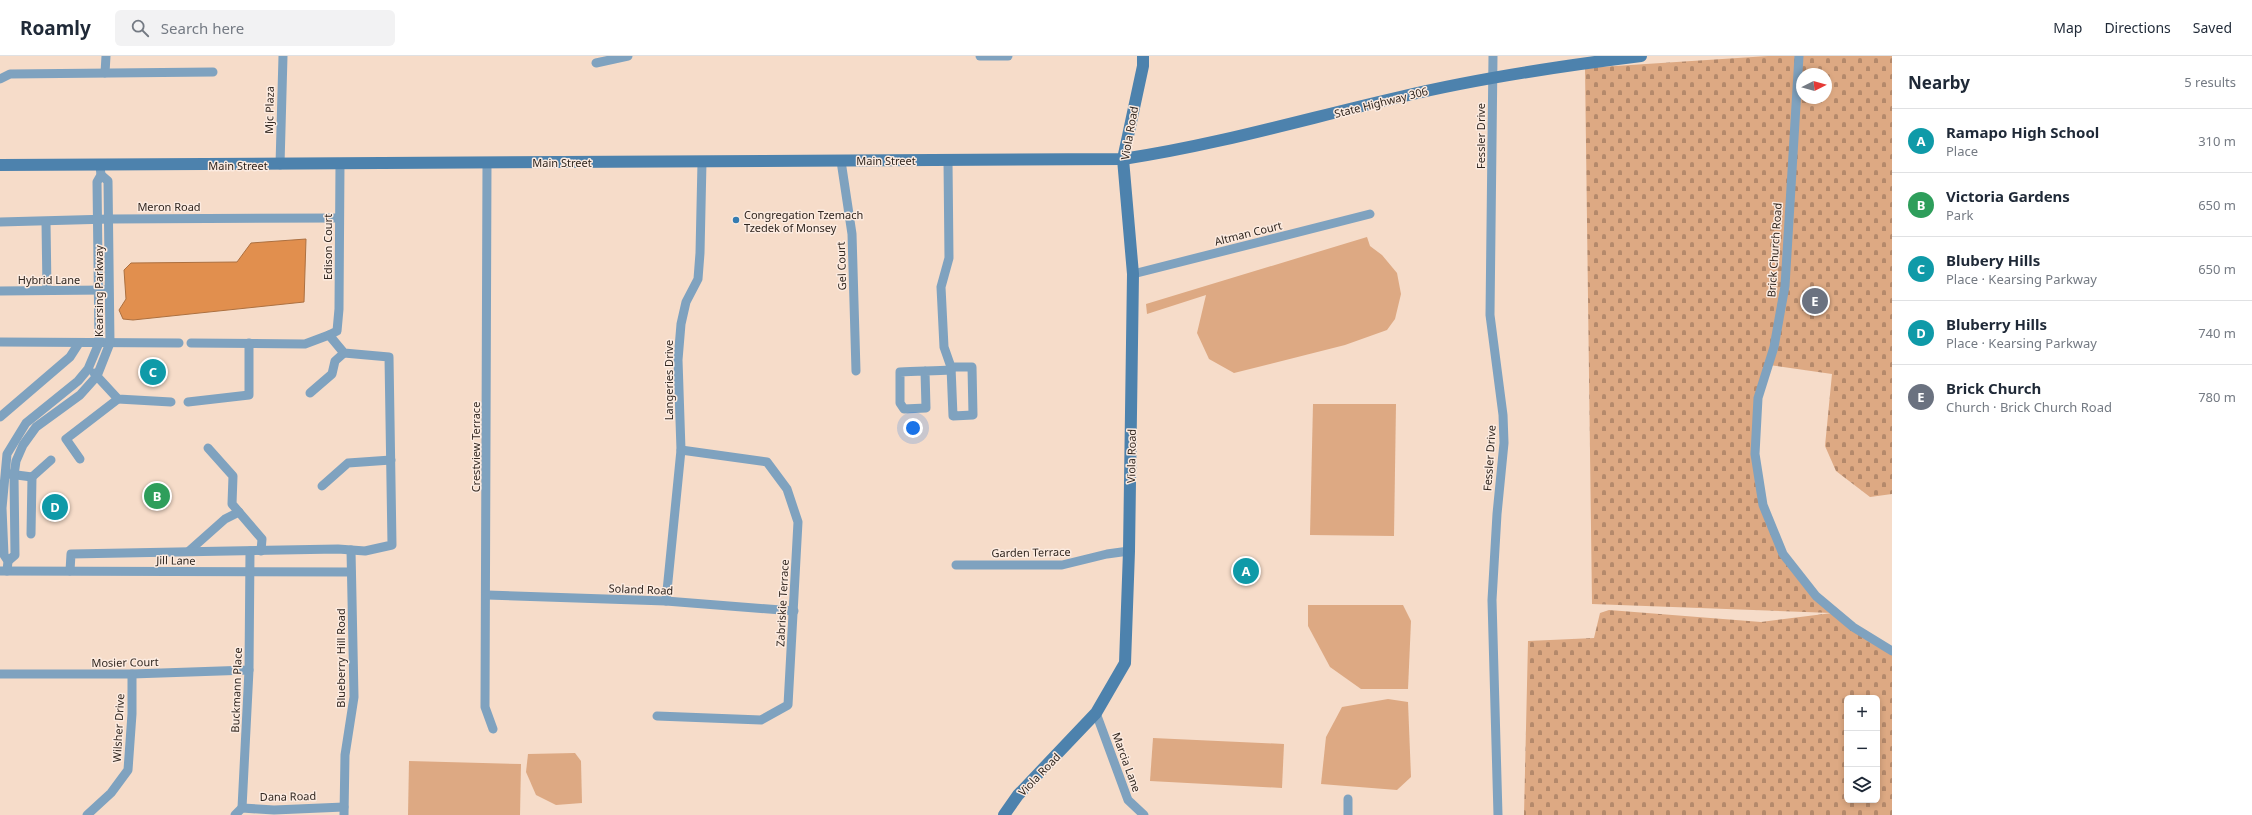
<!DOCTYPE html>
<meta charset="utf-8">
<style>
body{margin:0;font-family:"Noto Sans",sans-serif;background:#f2f2f3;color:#1f2937}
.controls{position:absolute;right:12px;bottom:12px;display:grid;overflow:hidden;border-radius:6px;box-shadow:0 2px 6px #0003}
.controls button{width:36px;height:36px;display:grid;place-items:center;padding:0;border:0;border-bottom:1px solid #e0e1e3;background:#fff;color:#1f2937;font:20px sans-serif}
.compass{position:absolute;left:1796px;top:12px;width:36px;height:36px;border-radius:50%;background:#fff;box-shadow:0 2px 6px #0003;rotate:84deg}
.you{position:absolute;left:913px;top:372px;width:14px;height:14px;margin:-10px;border:3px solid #fff;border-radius:50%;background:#1a73e8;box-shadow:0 0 0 6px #1a73e833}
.badge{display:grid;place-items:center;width:26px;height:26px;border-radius:50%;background:#0f766e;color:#fff;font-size:13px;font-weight:700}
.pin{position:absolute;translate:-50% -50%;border:2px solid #fff;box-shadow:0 1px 4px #0006}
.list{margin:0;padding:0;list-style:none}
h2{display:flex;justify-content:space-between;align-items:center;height:52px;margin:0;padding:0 16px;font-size:17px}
h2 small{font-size:13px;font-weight:400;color:#747a83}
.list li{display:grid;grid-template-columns:26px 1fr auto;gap:12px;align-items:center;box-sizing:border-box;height:64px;padding:0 16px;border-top:1px solid #e0e1e3}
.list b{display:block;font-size:15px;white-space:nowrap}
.list p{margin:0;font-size:13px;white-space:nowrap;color:#747a83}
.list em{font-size:13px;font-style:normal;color:#747a83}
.icon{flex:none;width:22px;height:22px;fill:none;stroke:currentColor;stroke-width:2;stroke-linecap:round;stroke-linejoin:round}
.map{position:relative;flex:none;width:1892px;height:759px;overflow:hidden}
header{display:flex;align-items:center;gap:24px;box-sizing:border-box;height:56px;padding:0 20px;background:#fff;border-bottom:1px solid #e0e1e3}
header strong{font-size:19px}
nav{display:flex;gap:22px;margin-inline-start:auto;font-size:14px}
.search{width:280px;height:36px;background:#f2f2f3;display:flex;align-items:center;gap:10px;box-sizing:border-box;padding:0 14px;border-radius:6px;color:#747a83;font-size:15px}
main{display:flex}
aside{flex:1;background:#fff}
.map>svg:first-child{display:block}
.green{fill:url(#green-dots)}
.cemetery{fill:url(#cemetery-stones);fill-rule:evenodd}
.pitch{fill:#dda983}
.water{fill:#e18f4e;stroke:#ac7040}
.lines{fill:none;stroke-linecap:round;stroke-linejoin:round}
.street{stroke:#7fa2bf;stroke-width:9}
.secondary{stroke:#4d82ad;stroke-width:12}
.poi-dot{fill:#357cb1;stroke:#fcebe0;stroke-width:1.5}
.labels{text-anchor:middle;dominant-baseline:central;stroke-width:3;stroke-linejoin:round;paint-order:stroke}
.street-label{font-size:11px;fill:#30261f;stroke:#fcebe0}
.poi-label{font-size:11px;fill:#30261f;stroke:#fcebe0;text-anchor:start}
</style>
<header>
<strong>Roamly</strong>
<div class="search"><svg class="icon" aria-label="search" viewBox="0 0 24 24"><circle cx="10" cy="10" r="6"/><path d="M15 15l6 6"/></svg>Search here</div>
<nav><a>Map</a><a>Directions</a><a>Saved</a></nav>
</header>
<main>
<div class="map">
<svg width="1892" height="759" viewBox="0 0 1892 759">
<defs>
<pattern id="green-dots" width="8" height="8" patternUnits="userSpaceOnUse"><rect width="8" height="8" fill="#dda983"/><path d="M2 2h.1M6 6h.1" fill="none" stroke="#b4896b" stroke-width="1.8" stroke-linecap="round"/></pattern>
<pattern id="cemetery-stones" width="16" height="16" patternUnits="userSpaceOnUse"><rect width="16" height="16" fill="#dda983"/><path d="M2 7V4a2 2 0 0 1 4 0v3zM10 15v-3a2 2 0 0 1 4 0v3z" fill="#b4896b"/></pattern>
</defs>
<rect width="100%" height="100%" fill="#f6dcc9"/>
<!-- green -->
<path class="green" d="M155,427L169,444L158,452L144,436Z"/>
<!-- cemetery -->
<path class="cemetery" d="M1768,0H1892V438L1870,441L1836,415L1825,390L1832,318L1769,309L1758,342L1755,398L1763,449L1783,498L1816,540L1892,595V759H1524L1528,585L1594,582L1600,557L1609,554L1761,566L1832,557L1592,548L1585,12ZM1802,18H1826V42H1802ZM1847,642H1877V744H1847Z"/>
<!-- pitch -->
<g class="pitch">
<path d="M1367,181L1370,190L1382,199L1397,217L1401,238L1395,263L1387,274L1345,289L1234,317L1209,303L1197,277L1206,239L1147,258L1146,248Z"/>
<path d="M1313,348H1396L1394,480L1310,479Z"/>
<path d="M1308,549H1403L1411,565L1408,633H1361L1330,611L1308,570Z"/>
<path d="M1388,643L1408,646L1411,721L1397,734L1321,728L1326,681L1342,651Z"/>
<path d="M1153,682L1284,688L1282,732L1150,725Z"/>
<path d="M575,697L581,705L582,747L556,749L536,739L526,716L528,698Z"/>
<path d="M409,705L521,708L520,759H408Z"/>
</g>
<!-- water -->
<path class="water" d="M306,183L304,246L133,264L123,263L119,254L126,243L124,214L131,207L237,206L251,187Z"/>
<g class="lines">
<!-- street -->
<g class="street">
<path d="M980,0H1008"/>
<path d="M1493,0L1490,259L1503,359L1504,387L1497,458L1492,544L1498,759"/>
<path d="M1799,0L1785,230L1774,291L1758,342L1755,398L1763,449L1783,498L1816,540L1853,571L1892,595"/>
<path d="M596,7L628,0"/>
<path d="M105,17L106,0"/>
<path d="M0,23L10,18L213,16"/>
<path d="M841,105L852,178L856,315"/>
<path d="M948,105L949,202L941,231L944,291L951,311H972L973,359L953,360L951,311"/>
<path d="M487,106L485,651L493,673"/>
<path d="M280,109L283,0"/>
<path d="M0,166L110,163L339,162"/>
<path d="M46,166L47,234"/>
<path d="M1133,218L1370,158"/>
<path d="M0,235L105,234"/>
<path d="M0,286L179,287"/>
<path d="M191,287L305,288L329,279"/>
<path d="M925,315L926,352L904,353L900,347V316C917,315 934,315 951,314"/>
<path d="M94,317L118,343L171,346"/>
<path d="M310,337L332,318L335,305L344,297"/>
<path d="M188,346L249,339V287"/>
<path d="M0,361L70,301L79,287"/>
<path d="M208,392L233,420L232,448L262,483L261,495"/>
<path d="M80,403L66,383L118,343"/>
<path d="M9,418L32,421L51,404"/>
<path d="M322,430L348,407L391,404"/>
<path d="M31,478L32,421"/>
<path d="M189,495L225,463L239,456"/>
<path d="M8,505L15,499L14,419L16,405L23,389L36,371L80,339L97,320L110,287L108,125L101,119"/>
<path d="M956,509H1062L1107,498L1129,495"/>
<path d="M0,515L351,516"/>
<path d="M7,515L8,505L4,499L2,452L7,398L26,367L78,325L88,313L99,287L97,126L101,119L100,110"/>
<path d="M70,515L71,498L338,493L365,495L392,489L389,301L344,297L329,279L337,275L339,253L340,108"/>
<path d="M487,539L666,545L794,555"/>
<path d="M666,545L681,394L678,304L681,268L686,246L698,223L700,197L702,106"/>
<path d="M0,618H132L249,614"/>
<path d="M1096,657L1128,744L1144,759"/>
<path d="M657,660L761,664L788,649L798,466L787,433L767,406L681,394"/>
<path d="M1348,743V759"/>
<path d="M242,752L249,614L250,495"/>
<path d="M87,759L111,737L128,714L132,658V618"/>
<path d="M235,759L242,752L274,754L344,751"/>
<path d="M344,759L345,699L354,641L351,494"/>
</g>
<!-- secondary -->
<g class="secondary">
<path d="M0,109L1123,103C1217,89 1308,62 1400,41C1479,22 1560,10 1641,0"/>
<path d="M1004,759L1018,739L1096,657L1125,607L1129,495L1133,218L1123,103L1143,10V0"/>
</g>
</g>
<!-- markers -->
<circle class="poi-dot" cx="736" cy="164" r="4"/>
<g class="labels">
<!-- street labels -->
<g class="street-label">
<text transform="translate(1381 46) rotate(-14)">State Highway 306</text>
<text transform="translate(269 54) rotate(-89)">Mjc Plaza</text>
<text transform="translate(1129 77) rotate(-80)">Viola Road</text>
<text transform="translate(1480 80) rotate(-90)">Fessler Drive</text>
<text x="886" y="104">Main Street</text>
<text x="562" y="106">Main Street</text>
<text x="238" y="109">Main Street</text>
<text x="169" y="150">Meron Road</text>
<text transform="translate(1248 177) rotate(-14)">Altman Court</text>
<text transform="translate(327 191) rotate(-90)">Edison Court</text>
<text transform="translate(1774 194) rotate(-86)">Brick Church Road</text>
<text transform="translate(841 210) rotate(-92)">Gel Court</text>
<text x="49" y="223">Hybrid Lane</text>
<text transform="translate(98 235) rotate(-90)">Kearsing Parkway</text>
<text transform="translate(668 324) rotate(-90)">Langeries Drive</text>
<text transform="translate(475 391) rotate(-90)">Crestview Terrace</text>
<text transform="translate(1131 400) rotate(-89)">Viola Road</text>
<text transform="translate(1489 402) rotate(-86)">Fessler Drive</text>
<text transform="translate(1031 496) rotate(-1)">Garden Terrace</text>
<text transform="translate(176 504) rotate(1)">Jill Lane</text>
<text transform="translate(641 533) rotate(2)">Soland Road</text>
<text transform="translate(782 547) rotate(-87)">Zabriskie Terrace</text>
<text transform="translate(340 602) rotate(-90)">Blueberry Hill Road</text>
<text transform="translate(125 606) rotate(-1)">Mosier Court</text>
<text transform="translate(236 634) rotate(-88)">Buckmann Place</text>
<text transform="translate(118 672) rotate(-87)">Wilsher Drive</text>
<text transform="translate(1127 706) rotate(70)">Marcia Lane</text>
<text transform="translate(1039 718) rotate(-46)">Viola Road</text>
<text transform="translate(288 740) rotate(-1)">Dana Road</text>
</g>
<!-- poi labels -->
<g class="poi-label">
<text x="744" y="158">Congregation Tzemach<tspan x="744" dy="13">Tzedek of Monsey</tspan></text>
</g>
</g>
</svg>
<div class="controls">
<button>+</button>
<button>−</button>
<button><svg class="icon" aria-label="layers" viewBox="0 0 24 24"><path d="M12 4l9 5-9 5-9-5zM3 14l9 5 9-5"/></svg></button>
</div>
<svg class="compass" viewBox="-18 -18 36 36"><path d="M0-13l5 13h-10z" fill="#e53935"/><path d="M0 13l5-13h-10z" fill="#747a83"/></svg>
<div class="you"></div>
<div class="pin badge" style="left:1246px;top:515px;background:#0f9aa8">A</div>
<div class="pin badge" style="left:157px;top:440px;background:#2e9e5b">B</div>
<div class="pin badge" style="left:153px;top:316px;background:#0f9aa8">C</div>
<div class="pin badge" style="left:55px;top:451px;background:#0f9aa8">D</div>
<div class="pin badge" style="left:1815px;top:245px;background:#6b7280">E</div>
</div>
<aside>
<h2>Nearby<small>5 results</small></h2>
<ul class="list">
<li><span class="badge" style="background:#0f9aa8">A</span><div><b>Ramapo High School</b><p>Place</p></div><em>310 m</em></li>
<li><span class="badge" style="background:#2e9e5b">B</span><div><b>Victoria Gardens</b><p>Park</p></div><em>650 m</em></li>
<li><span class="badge" style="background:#0f9aa8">C</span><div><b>Blubery Hills</b><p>Place · Kearsing Parkway</p></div><em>650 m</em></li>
<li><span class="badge" style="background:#0f9aa8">D</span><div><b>Bluberry Hills</b><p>Place · Kearsing Parkway</p></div><em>740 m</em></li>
<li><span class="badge" style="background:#6b7280">E</span><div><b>Brick Church</b><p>Church · Brick Church Road</p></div><em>780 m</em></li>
</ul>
</aside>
</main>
